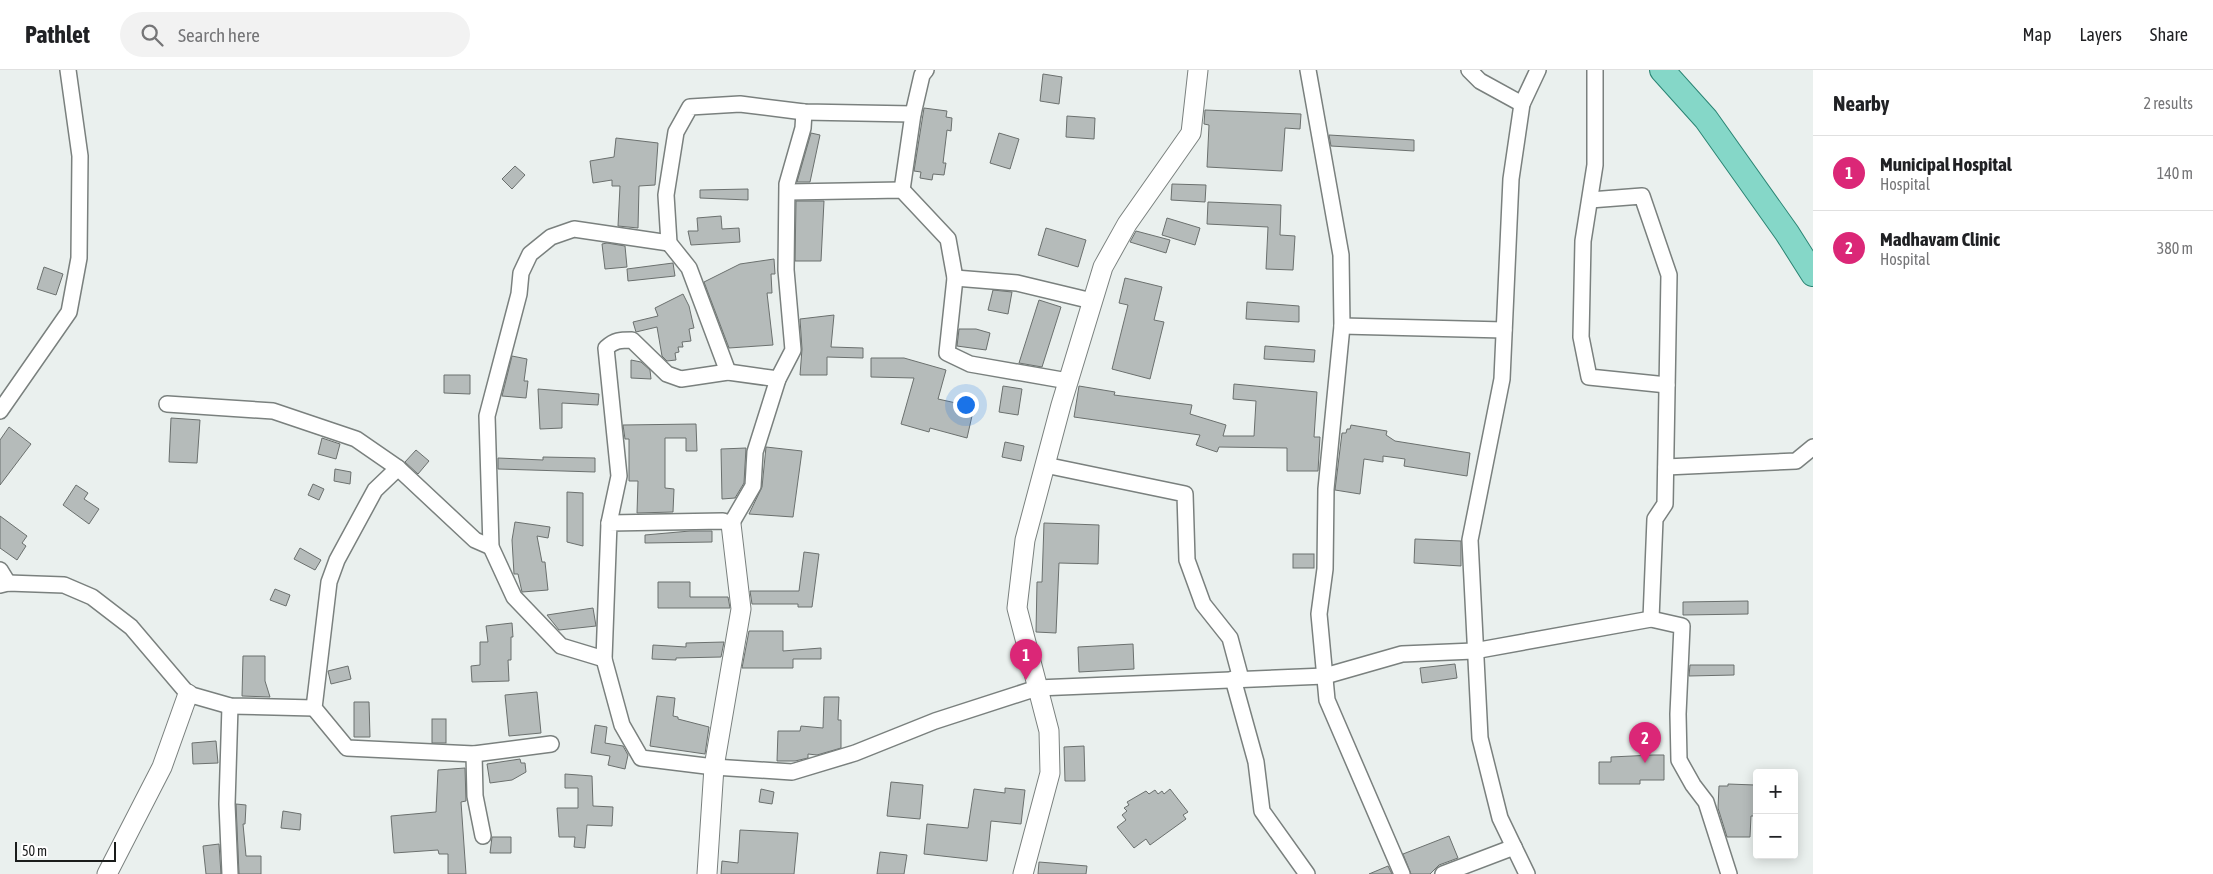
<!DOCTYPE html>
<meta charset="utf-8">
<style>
body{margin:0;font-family:"Asap Condensed",sans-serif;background:#f2f2f2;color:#202124}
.controls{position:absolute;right:15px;bottom:15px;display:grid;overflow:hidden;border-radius:5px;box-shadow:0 2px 12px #0003}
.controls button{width:45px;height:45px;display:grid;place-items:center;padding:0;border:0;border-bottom:1px solid #e0e0e0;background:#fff;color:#202124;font:25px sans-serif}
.scale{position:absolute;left:15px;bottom:12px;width:101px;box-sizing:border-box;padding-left:5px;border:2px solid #1a1c1b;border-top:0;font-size:14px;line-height:18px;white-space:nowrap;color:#1a1c1b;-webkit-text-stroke:4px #fff;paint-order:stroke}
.you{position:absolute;left:965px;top:334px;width:18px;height:18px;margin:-12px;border:4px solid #fff;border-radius:50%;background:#1a73e8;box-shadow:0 0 0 8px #1a73e833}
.badge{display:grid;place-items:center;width:32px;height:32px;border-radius:50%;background:#db2777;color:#fff;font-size:16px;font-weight:700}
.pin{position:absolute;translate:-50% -41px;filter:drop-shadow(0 1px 2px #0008)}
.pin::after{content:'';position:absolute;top:26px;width:18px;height:15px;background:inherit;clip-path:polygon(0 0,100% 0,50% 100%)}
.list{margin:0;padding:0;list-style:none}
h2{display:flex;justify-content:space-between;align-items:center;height:65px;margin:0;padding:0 20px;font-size:21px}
h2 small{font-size:16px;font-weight:400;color:#757577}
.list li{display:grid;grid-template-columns:32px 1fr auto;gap:15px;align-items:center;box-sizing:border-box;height:75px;padding:0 20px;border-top:1px solid #e0e0e0}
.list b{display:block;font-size:19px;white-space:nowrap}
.list p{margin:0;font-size:16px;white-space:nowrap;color:#757577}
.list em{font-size:16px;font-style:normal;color:#757577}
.icon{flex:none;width:28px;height:28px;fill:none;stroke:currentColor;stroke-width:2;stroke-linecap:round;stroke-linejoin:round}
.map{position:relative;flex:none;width:1813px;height:804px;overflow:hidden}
header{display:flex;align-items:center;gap:30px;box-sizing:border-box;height:70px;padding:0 25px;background:#fff;border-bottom:1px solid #e0e0e0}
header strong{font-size:24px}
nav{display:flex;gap:28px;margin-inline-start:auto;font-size:18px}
.search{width:350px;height:45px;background:#f2f2f2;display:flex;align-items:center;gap:12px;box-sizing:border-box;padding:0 18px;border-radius:28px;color:#757577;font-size:19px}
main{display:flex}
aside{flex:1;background:#fff}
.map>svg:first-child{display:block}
.building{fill:#b5bbba;stroke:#6b706e}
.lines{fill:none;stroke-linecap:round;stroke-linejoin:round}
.minor-casing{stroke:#7a807e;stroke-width:18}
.tertiary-casing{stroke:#7a807e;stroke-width:21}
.primary-casing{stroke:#2a8473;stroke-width:26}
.minor{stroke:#fff;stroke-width:15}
.tertiary{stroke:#fff;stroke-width:19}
.primary{stroke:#85d7c8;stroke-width:24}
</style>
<header>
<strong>Pathlet</strong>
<div class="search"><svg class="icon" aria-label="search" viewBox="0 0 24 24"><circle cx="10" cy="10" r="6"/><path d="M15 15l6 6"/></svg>Search here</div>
<nav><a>Map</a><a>Layers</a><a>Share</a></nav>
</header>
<main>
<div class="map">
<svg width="1813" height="804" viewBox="0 0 1813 804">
<rect width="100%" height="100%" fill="#eaf0ee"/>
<!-- building -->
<g class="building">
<path d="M1043,4L1062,7L1059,34L1040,31Z"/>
<path d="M924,38L947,41L946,47L952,48L951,61L947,60L943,93H946L944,105L933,104L932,110L920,108L921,102L914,101Z"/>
<path d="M1205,40L1301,44L1300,59L1285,58L1282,101L1207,97L1209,55L1204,54Z"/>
<path d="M1067,46L1095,48L1094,69L1066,67Z"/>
<path d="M811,63L820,65L810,112H797Z"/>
<path d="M999,63L1019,69L1010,99L990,93Z"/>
<path d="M1329,65L1414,70V81L1331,76Z"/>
<path d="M616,68L658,73L655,115L639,116L638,158L618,156L620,116H612V110L593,113L590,91L614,87Z"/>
<path d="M515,96L525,105L512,119L502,109Z"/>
<path d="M1172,114L1206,115L1205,132L1171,130Z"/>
<path d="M748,119V130L700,128V120Z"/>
<path d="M796,131H824L821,191H795Z"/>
<path d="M1208,132L1281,135L1280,165L1295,166L1293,200L1266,199L1268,157L1207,154Z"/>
<path d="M721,146L722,159L739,158L740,172L691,175L688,161H698L697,148Z"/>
<path d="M1167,148L1200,158L1195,175L1162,165Z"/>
<path d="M1046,158L1086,170L1078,197L1038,185Z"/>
<path d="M1136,161L1170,170L1166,183L1130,172Z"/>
<path d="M607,173L625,176L627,197L605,199L602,174Z"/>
<path d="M774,189L775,204H771L772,223H767L773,275L729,278L704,212L740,194Z"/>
<path d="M673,193L675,206L628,211L627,199Z"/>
<path d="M44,197L63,204L56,225L37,219Z"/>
<path d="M1125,208L1162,217L1154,250L1164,252L1150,309L1112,299L1128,235L1119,233Z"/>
<path d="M993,220L1012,222L1008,244L988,240Z"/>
<path d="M683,224L689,236L694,258L689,259L691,271L682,272L683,277H678L679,282L675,283L676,290L667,291L662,286L657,257L636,262L633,252L658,246L655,238Z"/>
<path d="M1039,230L1061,237L1042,297L1019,293Z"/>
<path d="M1247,232L1299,236V252L1246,249Z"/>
<path d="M834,245L831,277L863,278V288L827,287V305H800L802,279L800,249Z"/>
<path d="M959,259H976L990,263L986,280L957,276Z"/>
<path d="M1265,276L1315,280L1314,292L1264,289Z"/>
<path d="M512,286L527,289L524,311H528L526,328L502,326Z"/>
<path d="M871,288H904L946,300L938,329L974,337L967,368L930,358L929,362L901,354L914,308L871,307Z"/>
<path d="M631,290L641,292L650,300L651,309L631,308Z"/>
<path d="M444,305H470V324L444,323Z"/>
<path d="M1234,314L1317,322L1314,367H1320L1318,401H1287V378L1219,377L1217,382L1196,375L1200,365L1074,347L1079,316L1115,322L1114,325L1192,335L1190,344L1226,355L1223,366H1254L1256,331L1233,329Z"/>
<path d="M1003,316L1022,319L1018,345L999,342Z"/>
<path d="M538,319L599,324L598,335L562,333V358L540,359Z"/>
<path d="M171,348L200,350L197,393L169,392Z"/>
<path d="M696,354L697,381H686V368H665V418L674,419L673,442L637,443L638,411H629V369H625L623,355Z"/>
<path d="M1351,355L1387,361L1386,365L1395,371L1470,383L1467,406L1404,396L1405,389L1383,386V392L1364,389L1360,424L1335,420L1342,363H1346L1347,359H1350Z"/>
<path d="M9,357L31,374L0,415V370Z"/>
<path d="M322,368L340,374L336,389L318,384Z"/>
<path d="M1005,372L1024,376L1021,391L1002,387Z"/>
<path d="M766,377L802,381L793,447L749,444L762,417Z"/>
<path d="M746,378L744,413L735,428L722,429L721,379Z"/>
<path d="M416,380L429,391L418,404L405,392Z"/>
<path d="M543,387L595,388V402L498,399V388L543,390Z"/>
<path d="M335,399L351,402L350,414L334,411Z"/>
<path d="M313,414L324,419L319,430L308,425Z"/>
<path d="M76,415L88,423L84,429L99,439L89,454L63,435Z"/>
<path d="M567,422L583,423V476L567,472Z"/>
<path d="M0,446L27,466L22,473L26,476L17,490L0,478Z"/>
<path d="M515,452L550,457L548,468L537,466L542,492H545L548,520L522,522L518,504H514L512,470Z"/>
<path d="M1044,453L1099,455L1098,494L1059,493L1056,563L1036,562L1037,512H1042Z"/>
<path d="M690,461H712V472L645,473V465Z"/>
<path d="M1415,469L1461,471V496L1414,493Z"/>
<path d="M300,478L321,490L315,500L294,489Z"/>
<path d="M804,482L819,484L812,537H798V534H752L750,521H799Z"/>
<rect x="1293" y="484" width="21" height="14"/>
<path d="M658,512H690V527H728L730,538H658Z"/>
<path d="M275,519L290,525L286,536L270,530Z"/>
<path d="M1748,531V544L1683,545V532Z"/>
<path d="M593,538L596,556L559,560L547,545Z"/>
<path d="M512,553L513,567H511V590H508L509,611L472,612L471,596L480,595V572H488L486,556Z"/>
<path d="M749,561H783V581L821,578V589H793V598H742Z"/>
<path d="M724,572L721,587L676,588V590L652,589L653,575L686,577V573Z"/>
<path d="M1133,574L1134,599L1079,602L1078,577Z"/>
<path d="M243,586H265V611L270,627L242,626Z"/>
<path d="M1455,594L1457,608L1422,613L1420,598Z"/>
<path d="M1690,595H1734V605L1689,606Z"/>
<path d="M348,596L351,609L331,614L328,601Z"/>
<path d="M537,622L541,663L509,666L505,625Z"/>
<path d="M657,626L675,628L673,646L678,647V649L709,657L705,684L650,676Z"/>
<path d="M824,627H839L838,650H841V678L817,685L808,684V688L795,691H777L778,661H800L801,656L823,658Z"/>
<path d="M354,632H369L370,667H354Z"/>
<rect x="432" y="649" width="14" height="24"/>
<path d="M595,655L607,657L605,673L623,676L628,685L625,699L608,695L610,686L591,683Z"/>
<path d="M216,671L218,693L193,694L192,673Z"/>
<path d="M1084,676L1085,711H1065L1064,677Z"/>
<path d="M1653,685H1664V710H1640V714H1599V692H1611V687Z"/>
<path d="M520,689L521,693H525L526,702L512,710L490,713L487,694Z"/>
<path d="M465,698L466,731L461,732L466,804H448V784H439L438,780L394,783L391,746L436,742L438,700Z"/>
<path d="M565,704L592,706L593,736L613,737L612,756L587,755L585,778L574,777L575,767H559L557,738H578V718H565Z"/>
<path d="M891,712L923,715L920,749L887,746Z"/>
<path d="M1728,714L1755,715L1754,718H1757L1756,746H1751L1750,767H1727L1718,738L1719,716H1728Z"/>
<path d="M1005,718L1025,720L1021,754L991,751L987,791L924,784L927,754L968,758L974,719L1005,723Z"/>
<path d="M761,719L774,722L772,734L759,732Z"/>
<path d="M1170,719L1188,742L1183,745L1186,749L1150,775L1146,769L1134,778L1117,757L1126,750L1122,745L1127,741L1124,738L1129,735L1127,732L1146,721L1149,724L1155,720L1158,724L1162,721L1164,724Z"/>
<path d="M236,734L246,735L245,754H243L246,786H261V804H239Z"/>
<path d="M283,741L301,744L300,760L281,758Z"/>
<path d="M740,760L798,763L794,804H721L722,791L738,793Z"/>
<path d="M1449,766L1458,788L1439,795L1430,804H1411L1403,784Z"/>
<path d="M492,767H511V783H490Z"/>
<path d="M219,774L221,804H206L203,776Z"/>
<path d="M880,782L907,785L904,804H877Z"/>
<path d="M1039,792L1087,796L1086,804H1038Z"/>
<path d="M1388,796L1392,804H1369Z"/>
</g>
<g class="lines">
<!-- minor casing -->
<g class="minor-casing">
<g id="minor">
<path d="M1308,0L1341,185L1342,256L1326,419L1325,499L1319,544L1327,630L1402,804"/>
<path d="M1469,0L1480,11L1522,34"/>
<path d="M1595,0V95L1583,171L1581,267L1589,307L1667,315"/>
<path d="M804,42L803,58L787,114L786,200L793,280L778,309L755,382L753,416L731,454L723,451L609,453L604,589L622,655L641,688L714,697L792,702L855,683L935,651L1037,618L1325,606L1402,584L1474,581L1651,549L1682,556L1678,644L1679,690L1693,715L1706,732L1729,804"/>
<path d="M902,120L913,44L922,5L926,0"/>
<path d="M788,122L902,120L948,169L955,208L947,283L970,294L1068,311"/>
<path d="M1590,130L1642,126L1669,205L1665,434L1655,449L1651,549"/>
<path d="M955,208L1017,213L1092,231"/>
<path d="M1342,256L1504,260"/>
<path d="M728,302L689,198L669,173L666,125L676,62L690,37L740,34L804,42L913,44"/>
<path d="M167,334L273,341L356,369L398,398L475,470L491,477"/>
<path d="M0,341L69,242L79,188L80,86L68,0"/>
<path d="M1045,395L1185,424L1187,490L1203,534L1230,568L1241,609"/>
<path d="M1666,397L1796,391L1813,377"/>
<path d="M398,398L375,420L337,490L329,512L314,638L347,678L474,684L551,674"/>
<path d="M609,453L619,406L606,278C615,270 620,270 632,270L667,304L681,309L728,302L778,309"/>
<path d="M0,500L8,513"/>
<path d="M0,515L8,513L64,515L92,527L131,557L188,624L230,636L314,638"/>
<path d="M604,589L561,576L514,527L491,477L487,346L519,224L521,203L530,184L551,167L574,159L669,173"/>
<path d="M1233,609L1256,692L1262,741L1307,804"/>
<path d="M474,684L475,726L483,766"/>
<path d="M230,804L227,734L230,636"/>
<path d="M1443,804L1514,777"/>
<path d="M1527,804L1500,748L1480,668L1470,470L1502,309L1511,109L1522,34L1538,0"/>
</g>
</g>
<!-- tertiary casing -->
<g class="tertiary-casing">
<g id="tertiary">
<path d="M107,804L162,697L188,624"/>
<path d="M707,804L714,697L741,539L731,454"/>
<path d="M1023,804L1050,703L1049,661L1017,538L1025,470L1061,335L1103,197L1127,154L1191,63L1198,0"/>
</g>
</g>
<!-- primary casing -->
<g class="primary-casing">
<path id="primary" d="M1662,0L1706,49L1787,163L1813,204"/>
</g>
<!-- minor -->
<use href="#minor" class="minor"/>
<!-- tertiary -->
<use href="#tertiary" class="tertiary"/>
<!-- primary -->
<use href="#primary" class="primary"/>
</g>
</svg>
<div class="controls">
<button>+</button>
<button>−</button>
</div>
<div class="scale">50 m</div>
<div class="you"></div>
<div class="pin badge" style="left:1026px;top:610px">1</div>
<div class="pin badge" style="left:1645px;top:693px">2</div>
</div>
<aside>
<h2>Nearby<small>2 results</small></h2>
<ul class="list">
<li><span class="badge">1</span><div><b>Municipal Hospital</b><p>Hospital</p></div><em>140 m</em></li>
<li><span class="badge">2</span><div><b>Madhavam Clinic</b><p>Hospital</p></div><em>380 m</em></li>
</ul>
</aside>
</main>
